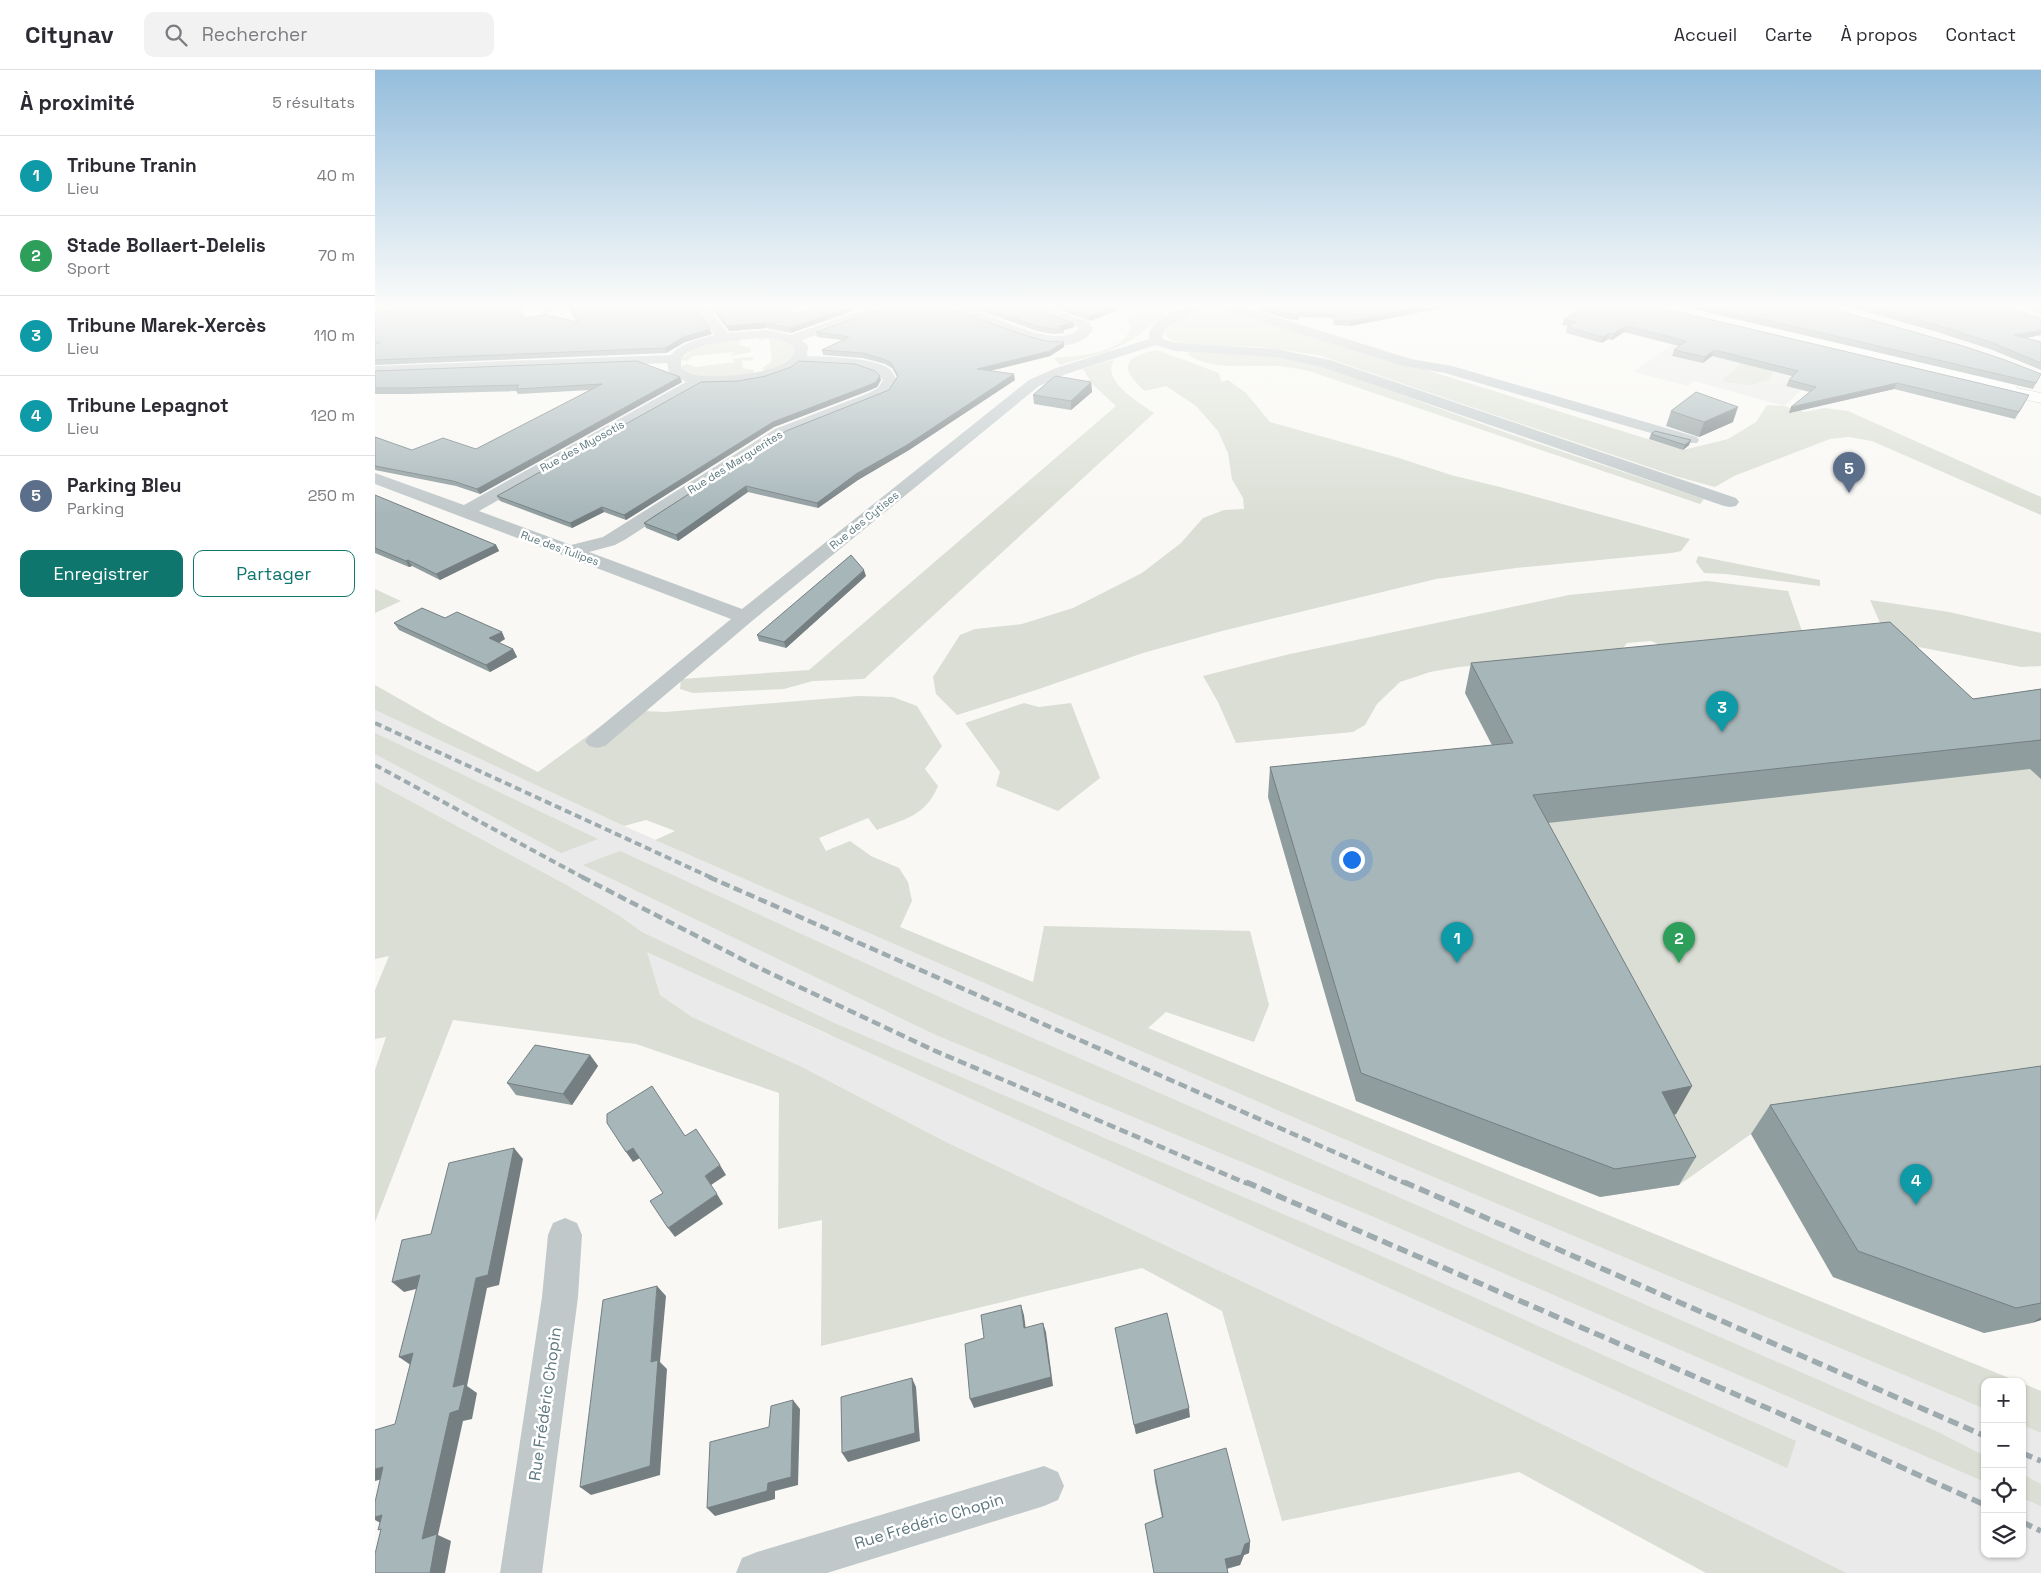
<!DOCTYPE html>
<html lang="fr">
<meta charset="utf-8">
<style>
body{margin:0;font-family:"Space Grotesk",sans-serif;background:#f2f2f3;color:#2b2b33}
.controls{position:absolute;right:15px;bottom:15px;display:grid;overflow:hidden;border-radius:10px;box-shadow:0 1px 4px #0004}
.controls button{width:45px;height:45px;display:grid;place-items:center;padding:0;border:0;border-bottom:1px solid #e1e1e2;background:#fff;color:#2b2b33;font:25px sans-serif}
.you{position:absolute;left:976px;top:789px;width:18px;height:18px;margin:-12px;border:4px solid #fff;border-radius:50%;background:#1a73e8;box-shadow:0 0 0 8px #1a73e833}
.badge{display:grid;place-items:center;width:32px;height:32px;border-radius:50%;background:#0f766e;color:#fff;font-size:16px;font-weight:700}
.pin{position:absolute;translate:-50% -41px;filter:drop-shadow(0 1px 2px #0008)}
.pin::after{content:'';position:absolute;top:26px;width:18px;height:15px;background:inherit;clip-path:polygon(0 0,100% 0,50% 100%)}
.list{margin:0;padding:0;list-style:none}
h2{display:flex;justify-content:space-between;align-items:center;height:65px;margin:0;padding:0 20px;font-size:21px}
h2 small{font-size:16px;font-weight:400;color:#7c7c81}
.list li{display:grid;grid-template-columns:32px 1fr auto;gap:15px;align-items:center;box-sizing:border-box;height:80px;padding:0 20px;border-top:1px solid #e1e1e2}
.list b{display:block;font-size:19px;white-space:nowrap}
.list p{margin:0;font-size:16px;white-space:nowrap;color:#7c7c81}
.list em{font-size:16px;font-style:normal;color:#7c7c81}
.actions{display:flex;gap:10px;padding:15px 20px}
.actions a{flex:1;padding:11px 0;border:1px solid #0f766e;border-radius:10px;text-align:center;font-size:18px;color:#0f766e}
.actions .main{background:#0f766e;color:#fff}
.icon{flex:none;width:28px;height:28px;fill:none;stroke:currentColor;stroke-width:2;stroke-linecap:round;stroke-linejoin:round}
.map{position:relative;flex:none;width:1666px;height:1503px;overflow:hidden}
header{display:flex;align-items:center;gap:30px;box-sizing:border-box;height:70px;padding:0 25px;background:#fff;border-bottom:1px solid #e1e1e2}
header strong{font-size:24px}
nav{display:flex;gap:28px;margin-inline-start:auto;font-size:18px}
.search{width:350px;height:45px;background:#f2f2f3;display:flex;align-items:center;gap:12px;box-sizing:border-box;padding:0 18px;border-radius:10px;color:#7c7c81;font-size:19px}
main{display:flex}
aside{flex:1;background:#fff}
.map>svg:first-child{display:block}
.built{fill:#e9eae9}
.green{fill:#daded4}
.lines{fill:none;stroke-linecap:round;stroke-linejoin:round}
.secondary-casing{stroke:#b0bbbe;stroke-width:1}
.minor{fill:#c0c8ca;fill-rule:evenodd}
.secondary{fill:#fff;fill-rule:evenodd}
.rail-far2{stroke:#9daaae;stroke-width:4;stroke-dasharray:7 4;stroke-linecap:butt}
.rail-far1{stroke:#9daaae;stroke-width:4.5;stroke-dasharray:9 4.5;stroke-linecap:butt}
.rail{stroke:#9daaae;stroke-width:5.5;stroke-dasharray:11 5.5;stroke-linecap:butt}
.wall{fill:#909d9f}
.shaded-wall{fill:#757f82}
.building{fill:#a7b6b9;stroke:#757f82}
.labels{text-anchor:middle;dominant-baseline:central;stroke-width:5;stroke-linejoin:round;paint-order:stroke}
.far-street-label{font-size:11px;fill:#5c777e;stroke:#fff}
.near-street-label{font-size:16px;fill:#5c777e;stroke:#fff}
</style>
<header>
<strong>Citynav</strong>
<div class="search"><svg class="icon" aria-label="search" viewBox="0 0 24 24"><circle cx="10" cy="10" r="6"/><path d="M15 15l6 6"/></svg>Rechercher</div>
<nav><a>Accueil</a><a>Carte</a><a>À propos</a><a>Contact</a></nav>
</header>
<main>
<aside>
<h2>À proximité<small>5 résultats</small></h2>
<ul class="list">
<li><span class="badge" style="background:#0f9aa8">1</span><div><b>Tribune Tranin</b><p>Lieu</p></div><em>40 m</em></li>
<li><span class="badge" style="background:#2e9e5b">2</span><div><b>Stade Bollaert-Delelis</b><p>Sport</p></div><em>70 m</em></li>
<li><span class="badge" style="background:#0f9aa8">3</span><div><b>Tribune Marek-Xercès</b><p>Lieu</p></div><em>110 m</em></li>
<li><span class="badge" style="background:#0f9aa8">4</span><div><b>Tribune Lepagnot</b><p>Lieu</p></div><em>120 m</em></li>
<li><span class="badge" style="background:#5c6f8a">5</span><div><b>Parking Bleu</b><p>Parking</p></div><em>250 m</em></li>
</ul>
<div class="actions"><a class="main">Enregistrer</a><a>Partager</a></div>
</aside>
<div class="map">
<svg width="1666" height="1503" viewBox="0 0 1666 1503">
<rect width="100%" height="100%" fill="#f9f8f5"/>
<!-- built -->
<g class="built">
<path d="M1324,254L1463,287L1409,336L1319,311L1313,316L1259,302Z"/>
<path d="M0,640L249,756L364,806L992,1079L1610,1339V1484H1647V1355L1666,1363V1503H1472L1081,1312L573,1073L425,996L317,947L285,925L271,881L454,965L464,955L267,862L245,846L190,814L0,712Z"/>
</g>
<!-- green -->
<g class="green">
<path d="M765,234C774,234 787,234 791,244L758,269L747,275L731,282L685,295L679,288C701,286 750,284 755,257L751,248L764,238L759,236Z"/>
<path d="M837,236L929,262L1308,380L1353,369L1381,352L1392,335L1409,336L1430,342L1449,338L1473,341L1666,427V445L1497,371L1473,367L1455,369L1359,406L1340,417L1300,406L943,285L887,277L806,274L793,268L790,262C802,247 820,243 837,236Z"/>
<path d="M383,266C398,267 414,269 422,281L416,290L394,301L386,299L397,291L394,268L384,271Z"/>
<path d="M352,269H375L374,270L366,269L363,275L376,278V282L355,286L359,282L318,286L312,291L305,290L319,279Z"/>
<path d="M782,280L844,303L846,312L853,310L871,323L895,352L1024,388L1076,405L1125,417L1315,469L1306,481L1297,483L1141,498L1061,509L847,561L768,583L661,620L582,645L561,624L558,607L585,565L600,559L647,554L698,538L767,503L806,473L828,448L849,440L869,439L868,428L857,409L853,383L843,361L821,336L791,316L770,321C743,298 749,286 782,280Z"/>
<path d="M814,282L898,286L944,295L1132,363L1329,429L1325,434L934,301C924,299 913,297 903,296C872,294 842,302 813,285Z"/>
<path d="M374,287L378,288V291L367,290L368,298L379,300L378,304C357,306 320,315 305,296L313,294L320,297L361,292L356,289Z"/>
<path d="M737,290H739C726,311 764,332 779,343L489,609L438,611L409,619L318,623L305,619L306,609L434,600L741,336L717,314L708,299Z"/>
<path d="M1370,290L1397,301L1398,303L1394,310L1376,315L1350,312L1348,309C1357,304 1362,296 1370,290Z"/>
<path d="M1323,486L1445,510V516L1351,504L1329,503L1321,492Z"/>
<path d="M1332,511L1413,521L1428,564L1295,579L1276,571L1252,573L1245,582L1084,597L1055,602L1025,612L1002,634L990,655L978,662L861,673L843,632L828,606L915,584L1194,525Z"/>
<path d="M0,519L26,531L0,543Z"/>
<path d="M1495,530L1574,542L1666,563V596L1646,597L1513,571Z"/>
<path d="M0,615L65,652L163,702L248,640L290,642L484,626L518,627L542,636L567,676L550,699L563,716C551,746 529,749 502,760L493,748L444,768L451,781L475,771L496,786L524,798L533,812L537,831L525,857L658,912L669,856L875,861L894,935L879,972L791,942L773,958L1644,1312H1610V1339L992,1079L280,770L300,761L271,750L249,756L0,640Z"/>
<path d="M1090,623L1625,702L1666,646V1250L1609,1263L1458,1207L1376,1064L1304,1115L1225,1127L981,1031L893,727L1157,754Z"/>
<path d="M649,633L664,637L696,633L725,708L683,741L621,716L625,702L590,653Z"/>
<path d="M0,663L223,769L186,783L0,684Z"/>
<path d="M0,712L190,814L245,846L267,862L464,955L995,1181L1421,1371L1412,1398L272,882L285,925L317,947L425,996L573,1073L1081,1312L1472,1503H1331L1144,1402L907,1451L847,1241L767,1198L446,1276L447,1150L403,1159L404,1023L261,974L78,950L0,1152V1000L11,967L0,969V920L14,886L0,889Z"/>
<path d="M245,781L582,935L1563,1362L1610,1386V1412L999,1147L561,965L208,795Z"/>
<path d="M1647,1313L1666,1321V1363L1647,1355Z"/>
<path d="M1647,1404L1666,1414V1436L1647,1428Z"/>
</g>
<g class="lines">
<!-- secondary casing -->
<g class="secondary-casing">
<path id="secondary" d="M1281,234H1308L1641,312L1643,315L1641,318L1666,323V333L1610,320L1608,317L1610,314L1288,238Z"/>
</g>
<!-- minor -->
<g class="minor">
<path d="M0,234L16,236L52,234L50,237L16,244L0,241Z"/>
<path d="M161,234H174L177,242L171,246L166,245Z"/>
<path d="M317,234H330L353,263L391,260L416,265L505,234H525L523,237L427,270L433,276L432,286C452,287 501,287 516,300C518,303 520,307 522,310L513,324L412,365L251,469L240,475L214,482L367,539L654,310L681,298L774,269C771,252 802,239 815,235C821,233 829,234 835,234L794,256L789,261L787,269L801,273L901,279L955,290L1361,428L1364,432L1361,436L1355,437L1349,436L947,297L901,287L800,281L781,275L691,304L664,316L377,551L230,676L222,678L214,676L210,671L214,666L356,549L0,414V403L89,435L311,312L294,302L292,293L0,304V296L296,285C307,272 325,269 340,265ZM391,268C401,269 410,270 419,277C419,280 419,283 418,285C409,304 339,309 320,305C315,304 310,301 306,298C306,297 306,291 306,290C313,272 374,268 391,268ZM425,294C445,295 496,292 508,310L503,318L494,323L400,359L228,467L196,475L104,441L327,315C352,316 406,313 425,294Z"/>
<path d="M561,234C567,234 574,234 580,234C610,239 678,283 704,259L703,257L644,237L642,234H662L714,252L718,260C696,291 648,267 621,257C601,250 582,244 563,237Z"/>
<path d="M838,234H859L1036,289L1077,296L1322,367L1324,370L1322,373H1310L1070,303L1029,296L840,237Z"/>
<path d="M939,234H1011C1002,243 948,243 939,234Z"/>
<path d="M1443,234H1466L1464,237L1448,241L1444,240L1442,237Z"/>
<path d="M190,1148L202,1153L207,1165L203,1227L167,1503H125L167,1227L173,1165L178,1153Z"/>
<path d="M669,1396L683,1402L689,1416L683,1430L669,1436L452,1503H361L367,1488L382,1482Z"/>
</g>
<!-- secondary -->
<use href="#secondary" class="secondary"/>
<!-- rail-far2 -->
<g class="rail-far2">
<path d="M0,653L337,808"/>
<path d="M0,695L209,808"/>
</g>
<!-- rail-far1 -->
<g class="rail-far1">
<path d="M207,807L380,896L558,980L873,1114"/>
<path d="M334,807L1032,1114"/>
</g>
<!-- rail -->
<g class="rail">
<path d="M871,1112L1466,1370L1610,1435"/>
<path d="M1029,1112L1610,1366"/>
<path d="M1647,1383L1666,1391"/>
<path d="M1647,1452L1666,1461"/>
</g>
</g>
<!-- wall -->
<g class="wall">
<path d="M192,234H317L337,264L310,272L291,283L0,295V237L14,241L202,252Z"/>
<path d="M333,234H410L416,263L391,258L354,261Z"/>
<path d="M587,234H644L699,257L689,260V263L678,264L662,261Z"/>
<path d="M669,234H758L715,251Z"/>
<path d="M1213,234L1654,325L1640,349L1519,319L1414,343L1435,322L1411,316L1414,310L1417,306L1337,286L1328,293L1297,286L1299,280L1304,276L1249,262L1237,270L1233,269L1227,273L1191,263L1192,257L1194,256L1187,255L1189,249Z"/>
<path d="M1297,234H1441L1666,304L1658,319Z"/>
<path d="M1464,234H1623L1651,268L1666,272V300L1615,279L1562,262Z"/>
<path d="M1641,234H1666V244Z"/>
<path d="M885,236L964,238L1072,237L975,256L958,255L959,248L925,247L922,250L909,248L884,240Z"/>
<path d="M441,262L643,263L689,277L675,286L615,301L640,310L534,380L483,410L443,438L373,422L303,471L271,458L269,453L514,320L522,307L517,298L510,294L488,288L448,285L447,280L467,270L442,267Z"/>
<path d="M0,301L307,312L105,424L81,416L0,400V367L37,380L101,379L215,320L143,324L141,321L34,324H0Z"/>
<path d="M506,310L502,317L493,321L399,357L251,450L229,442L197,458L125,431L122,426Z"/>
<path d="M716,312L717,322L696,340L659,334L658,325Z"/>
<path d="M1296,341L1358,352L1324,367L1291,356Z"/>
<path d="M1276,364L1314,375L1308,380L1274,369Z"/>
<path d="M0,425L121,475L124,481L65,510L37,496L34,497L0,483Z"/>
<path d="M491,506L411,578L384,571L382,565Z"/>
<path d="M70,548L130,569L124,573L138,579L142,587L115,602L24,560L19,553Z"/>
<path d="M1096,593L1598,629L1666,619V709L1655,699L1173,753L1317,1016L1301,1044L1299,1045L1321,1087L1304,1115L1225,1127L981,1031L893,727L895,697L1117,675L1090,623Z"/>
<path d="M215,985L223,996L197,1035L141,1025L132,1013Z"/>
<path d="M1666,996V1250L1657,1253L1609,1263L1458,1207L1376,1064L1395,1035Z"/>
<path d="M740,1258L815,1347L761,1364Z"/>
<path d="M779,1400L875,1472L874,1483L869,1485L865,1495L852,1499L853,1503H779L770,1454L787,1448L780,1412Z"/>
</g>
<!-- shaded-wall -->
<g class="shaded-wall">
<path d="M484,234H498L416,263L415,258Z"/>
<path d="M745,234H758L715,251V246Z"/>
<path d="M1063,234H1077L1072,237L975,256V251Z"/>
<path d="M925,242V247L922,250V245Z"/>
<path d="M390,253L391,258L354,261L352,256Z"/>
<path d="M698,253L699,257L689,260V259L683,256Z"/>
<path d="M1251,256L1249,262L1237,270L1238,264Z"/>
<path d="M335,259L337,264L310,272L291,283L290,278L308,267Z"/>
<path d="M1666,260V265L1636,271L1639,265Z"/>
<path d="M1234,263L1233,269L1227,273L1228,267Z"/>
<path d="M689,272V277L675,286L602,304V299Z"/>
<path d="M1339,280L1337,286L1328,293L1330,287Z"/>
<path d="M639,304L640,310L534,380L483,410L443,438L442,433L481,404Z"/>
<path d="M505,306L506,310L502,317L493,321L399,357L251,450L249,445L398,352Z"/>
<path d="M305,307L307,312L105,424L102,419Z"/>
<path d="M716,312L717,322L696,340V331Z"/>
<path d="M1522,313L1519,319L1414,343L1416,337Z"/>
<path d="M1363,337L1358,352L1324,367L1329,352Z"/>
<path d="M1316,370L1314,375L1308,380L1310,375Z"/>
<path d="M371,416L373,422L303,471L301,465Z"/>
<path d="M227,437L229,442L197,458L195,453Z"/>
<path d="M121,475L124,481L65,510L61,504Z"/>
<path d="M33,490L37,496L34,497L31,491Z"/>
<path d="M489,500L491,506L411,578L409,572Z"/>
<path d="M127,562L130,569L118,576L114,568Z"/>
<path d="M138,579L142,587L115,602L111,595Z"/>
<path d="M215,985L223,996L197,1035L188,1024Z"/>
<path d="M1317,1016L1301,1044L1272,1050L1287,1022Z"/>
<path d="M139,1078L148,1089L124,1215L112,1218L92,1316L102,1323L97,1349L88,1351L63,1465L76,1471L70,1503H55L47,1469L78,1317L101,1208Z"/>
<path d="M258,1078L265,1088L258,1092L251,1082Z"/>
<path d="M345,1095L351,1105L336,1115L330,1106Z"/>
<path d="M342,1124L348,1134L300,1167L293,1158Z"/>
<path d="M45,1205L57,1215L29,1222L17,1212Z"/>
<path d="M282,1216L291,1226L285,1292L292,1299L285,1405L216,1425L205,1417L276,1292Z"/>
<path d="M646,1235L649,1245L652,1268L649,1258Z"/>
<path d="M1666,1247V1250L1657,1253Z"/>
<path d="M668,1253L671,1262L678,1316L599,1338L595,1329Z"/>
<path d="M38,1283L37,1296L24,1287Z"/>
<path d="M537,1308L541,1317L545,1371L473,1392L467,1383Z"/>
<path d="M418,1330L425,1339L423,1415L400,1421V1429L340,1446L332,1438L393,1413Z"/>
<path d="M814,1338L815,1347L761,1364L759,1355Z"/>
<path d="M8,1397L22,1405L0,1411V1399Z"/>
<path d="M7,1445L11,1456L0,1450V1447Z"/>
<path d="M875,1472L874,1483L869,1485L865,1495L849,1499L850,1489L870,1474Z"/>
</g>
<!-- building -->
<g class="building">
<path d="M47,234H143L149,248L171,245L203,252L193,234H317L335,259L308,267L290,278L0,290V273H5L0,271V237L14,241Z"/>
<path d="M335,234H410L419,244L449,234H484L415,258L390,253L352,256Z"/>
<path d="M522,234H563L643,263L670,271L689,272L675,281L602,299L639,304L532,375L481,404L442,433L371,416L301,465L269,453L411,361L514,320L523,306L516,293L508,289L487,283L447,280L474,267L441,262Z"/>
<path d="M599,234H644L698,253L683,256L689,259H678L661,256Z"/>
<path d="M682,234H745L715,246Z"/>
<path d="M887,234H945L964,238H987L1006,234H1063L975,251H959V244L925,242L922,245L909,243L885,236Z"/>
<path d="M1213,234H1270L1654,325L1644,342L1522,313L1416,337L1441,317L1414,310L1423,301L1339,280L1330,287L1299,280L1311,271L1251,256L1238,264L1234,263L1228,267L1192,257L1201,252L1189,249Z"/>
<path d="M1323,234H1441L1588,276L1630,290L1666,304L1661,313Z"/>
<path d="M1487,234H1623L1666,248V260L1639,265L1666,272V293L1618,273L1565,256Z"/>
<path d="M1659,234H1666V237Z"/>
<path d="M262,291L305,307L102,419L78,411L0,396V367L37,380L68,368L101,379L227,314L141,319L144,315L31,318H0V301Z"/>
<path d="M424,291L480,294L500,301L505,306L501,312L492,316L398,352L249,445L227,437L195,453L122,426L326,312L363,311L391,306L416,297Z"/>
<path d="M680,306L716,312L696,331L658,325Z"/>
<path d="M1321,322L1363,337L1329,352L1296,341Z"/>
<path d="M1280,361L1316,370L1310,375L1276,364Z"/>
<path d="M0,425L121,475L61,504L33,490L31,491L0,478Z"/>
<path d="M476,485L489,500L409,572L382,565Z"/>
<path d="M47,538L70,548L82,542L127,562L114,568L138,579L111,595L19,553Z"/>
<path d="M1515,552L1598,629L1666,619V670L1158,725L1317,1016L1287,1022L1321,1087L1240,1099L986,1003L895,697L1138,673L1096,593Z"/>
<path d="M160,975L215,985L188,1024L132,1013Z"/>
<path d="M1666,996V1233L1641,1238L1483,1181L1395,1035Z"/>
<path d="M277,1016L310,1066L321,1059L345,1095L330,1106L342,1124L293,1158L275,1131L288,1123L258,1078L251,1082L232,1053V1044Z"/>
<path d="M139,1078L113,1205L101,1208L78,1317L90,1314L84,1340L75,1343L47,1469L62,1464L55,1503H0V1484L6,1459L3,1460L7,1445L0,1447V1432L8,1397L0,1399V1360L20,1354L38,1283L24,1287L45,1205L17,1212L27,1170L56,1164L74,1093Z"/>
<path d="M282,1216L276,1292L283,1290L275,1396L205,1417L228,1230Z"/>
<path d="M646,1235L649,1258L668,1253L676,1307L595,1329L590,1274L609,1268L606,1245Z"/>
<path d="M792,1243L814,1338L759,1355L740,1258Z"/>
<path d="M537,1308L540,1363L467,1383L466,1327Z"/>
<path d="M418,1330L416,1407L393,1413L392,1421L332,1438L335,1372L394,1357L396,1336Z"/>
<path d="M851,1378L875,1472L870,1474L866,1485L850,1489L853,1503H779L770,1454L788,1447L779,1400Z"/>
</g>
<!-- sky -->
<linearGradient id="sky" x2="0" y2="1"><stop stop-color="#94bddc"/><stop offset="0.53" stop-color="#fcfcfa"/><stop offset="1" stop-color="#fcfcfa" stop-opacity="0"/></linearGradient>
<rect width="1666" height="445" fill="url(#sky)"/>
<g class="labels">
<!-- far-street labels -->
<g class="far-street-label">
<text transform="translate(207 376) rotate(-29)">Rue des Myosotis</text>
<text transform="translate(360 392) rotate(-32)">Rue des Marguerites</text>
<text transform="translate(489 450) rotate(-39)">Rue des Cytises</text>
<text transform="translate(185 478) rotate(20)">Rue des Tulipes</text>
</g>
<!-- near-street labels -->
<g class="near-street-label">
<text transform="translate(170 1334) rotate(-82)">Rue Frédéric Chopin</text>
<text transform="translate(554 1451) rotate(-17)">Rue Frédéric Chopin</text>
</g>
</g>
</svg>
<div class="controls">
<button>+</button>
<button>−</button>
<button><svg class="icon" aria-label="locate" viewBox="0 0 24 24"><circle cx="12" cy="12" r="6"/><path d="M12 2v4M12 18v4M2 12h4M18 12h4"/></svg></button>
<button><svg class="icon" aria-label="layers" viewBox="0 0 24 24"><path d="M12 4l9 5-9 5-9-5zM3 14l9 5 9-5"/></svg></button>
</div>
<div class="you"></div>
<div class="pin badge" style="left:1082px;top:893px;background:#0f9aa8">1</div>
<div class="pin badge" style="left:1304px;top:893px;background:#2e9e5b">2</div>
<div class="pin badge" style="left:1347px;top:662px;background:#0f9aa8">3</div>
<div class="pin badge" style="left:1541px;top:1135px;background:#0f9aa8">4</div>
<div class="pin badge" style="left:1474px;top:423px;background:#5c6f8a">5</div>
</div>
</main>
